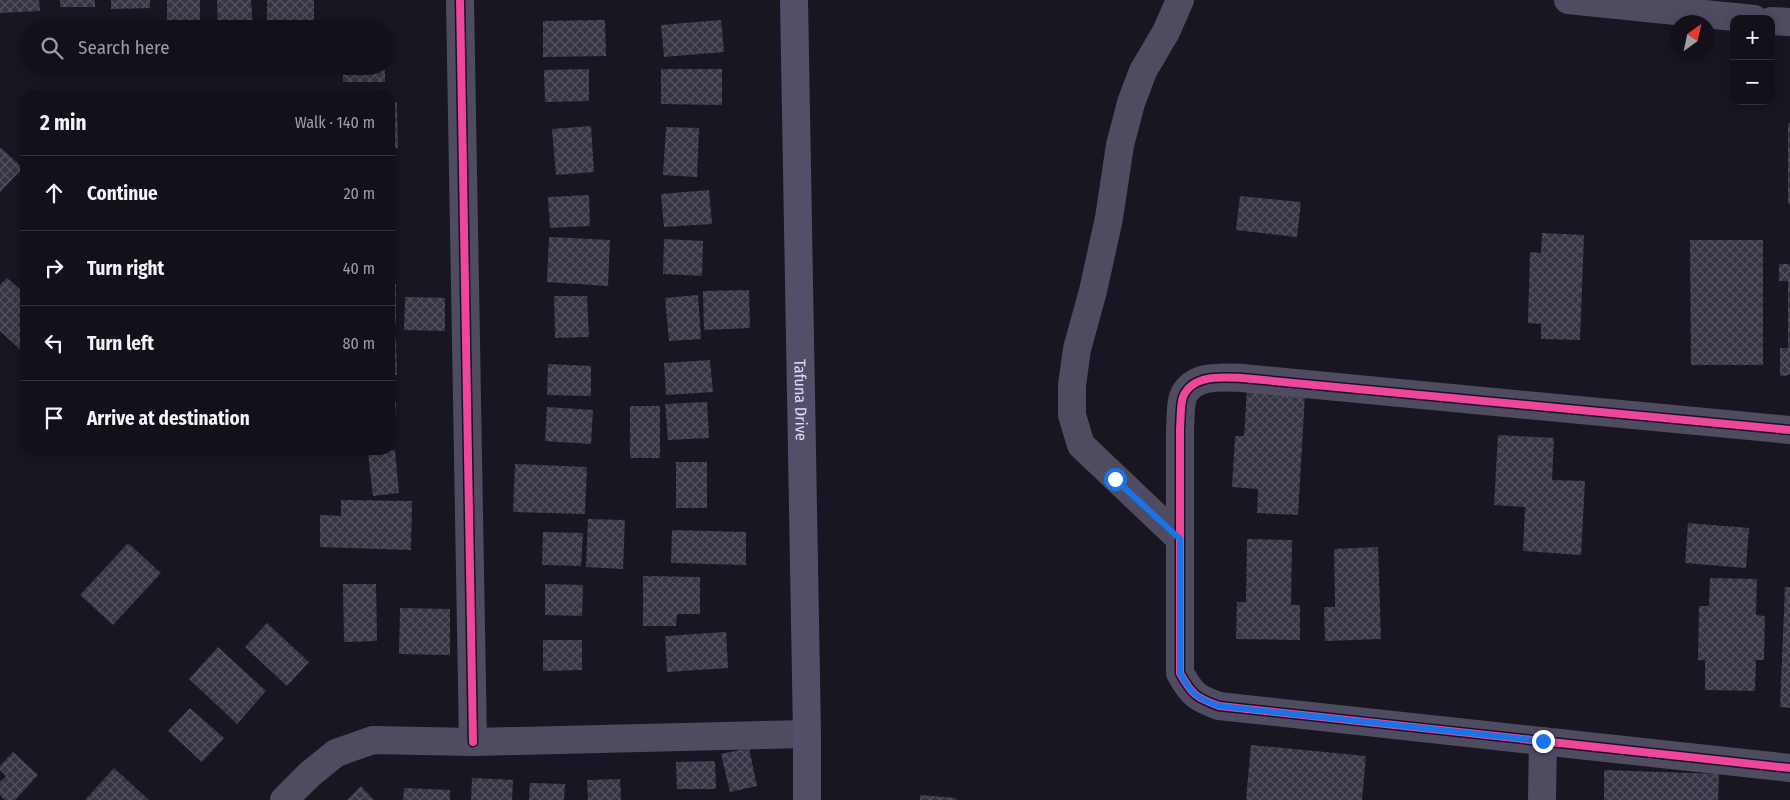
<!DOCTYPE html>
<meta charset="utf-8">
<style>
body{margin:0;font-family:"Fira Sans Condensed",sans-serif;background:#1c1923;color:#f1f3f6}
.controls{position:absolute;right:15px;top:15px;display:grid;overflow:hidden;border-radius:10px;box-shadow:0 2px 12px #0003}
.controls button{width:45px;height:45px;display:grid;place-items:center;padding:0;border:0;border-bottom:1px solid #323039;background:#13101a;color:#f1f3f6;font:25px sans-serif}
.compass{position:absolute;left:1670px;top:15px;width:45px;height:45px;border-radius:50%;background:#13101a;box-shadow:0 2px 12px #0003;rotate:33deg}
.stop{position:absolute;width:15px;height:15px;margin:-11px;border:4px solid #1a73e8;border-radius:50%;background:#fff}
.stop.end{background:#1a73e8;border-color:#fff;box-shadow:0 1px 5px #0008}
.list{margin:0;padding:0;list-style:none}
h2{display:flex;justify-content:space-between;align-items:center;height:65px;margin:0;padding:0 20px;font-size:21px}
h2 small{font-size:16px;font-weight:400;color:#9d9da2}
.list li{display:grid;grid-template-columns:32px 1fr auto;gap:15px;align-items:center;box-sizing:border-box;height:75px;padding:0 20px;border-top:1px solid #323039}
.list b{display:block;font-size:19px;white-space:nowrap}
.list em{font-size:16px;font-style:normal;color:#9d9da2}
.icon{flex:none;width:28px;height:28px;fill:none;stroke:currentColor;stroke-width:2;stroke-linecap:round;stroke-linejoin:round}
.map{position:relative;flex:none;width:1790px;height:800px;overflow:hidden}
.search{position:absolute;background:#13101a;box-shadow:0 2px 12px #0003;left:20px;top:20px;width:375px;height:55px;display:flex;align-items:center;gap:12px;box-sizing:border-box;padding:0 18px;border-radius:28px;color:#9d9da2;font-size:19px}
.panel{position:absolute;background:#13101a;box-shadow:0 2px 12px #0003;left:20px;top:90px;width:375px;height:365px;border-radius:15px}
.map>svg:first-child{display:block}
.building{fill:url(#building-cross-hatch)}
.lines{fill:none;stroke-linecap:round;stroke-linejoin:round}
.street{stroke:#4f4c62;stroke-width:28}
.secondary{stroke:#534f68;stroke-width:28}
.cycleway-casing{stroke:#171127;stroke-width:11}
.cycleway{stroke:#ed469a;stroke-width:8}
.route{stroke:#1a73e8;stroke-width:6}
.labels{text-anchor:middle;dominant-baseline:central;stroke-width:4.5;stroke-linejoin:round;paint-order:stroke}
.street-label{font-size:16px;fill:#e1d9fd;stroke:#171127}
</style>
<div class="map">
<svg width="1790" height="800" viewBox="0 0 1790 800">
<defs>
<pattern id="building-cross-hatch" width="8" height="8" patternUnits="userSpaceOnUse" patternTransform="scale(1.25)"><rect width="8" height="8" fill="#393444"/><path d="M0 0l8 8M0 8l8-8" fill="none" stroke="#555160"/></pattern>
</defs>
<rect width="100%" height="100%" fill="#191622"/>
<!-- building -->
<g class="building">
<path d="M0,0H39L40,11L0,13Z"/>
<rect x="60" y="0" width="35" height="7"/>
<path d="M111,0H150V8L111,9Z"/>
<rect x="167" y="0" width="33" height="29"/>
<path d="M217,0H251L253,29H218Z"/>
<rect x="267" y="0" width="47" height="29"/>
<path d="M605,20L606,56L543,57V21Z"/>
<path d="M721,20L724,52L664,57L661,25Z"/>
<rect x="343" y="66" width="42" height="16"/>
<path d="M589,69V101L545,102L544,70Z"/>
<path d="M661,69H722V105L661,104Z"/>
<path d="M397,102L398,148L390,149V103Z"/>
<rect x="1788" y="123" width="2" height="81"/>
<path d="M591,126L594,172L556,175L552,129Z"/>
<path d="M666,127L699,128L697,177L663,175Z"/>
<path d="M1,148L23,168L0,192V149Z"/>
<path d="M709,190L712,224L664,227L661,194Z"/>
<path d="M589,195L590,226L550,228L548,197Z"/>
<path d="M1240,196L1301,202L1297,237L1236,230Z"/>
<path d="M394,223L395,260H390V224Z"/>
<path d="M1542,233L1584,235L1580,340L1541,339V324L1528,323L1530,252L1541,253Z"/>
<path d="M549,237L610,240L608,286L547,282Z"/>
<path d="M664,239L703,241L702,276L663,274Z"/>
<path d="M1690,240H1763V365H1691Z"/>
<path d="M1779,264H1790V375L1780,376V348H1788V281H1779Z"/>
<path d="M7,278L25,294V354L0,331V285Z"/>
<rect x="390" y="284" width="6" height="40"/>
<path d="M749,290L750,328L704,330L703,291Z"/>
<path d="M698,295L701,339L669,341L665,298Z"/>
<path d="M554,296H587L589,337L555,338Z"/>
<path d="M405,297L445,298V331L404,330Z"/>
<path d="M390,339H396L397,375H390Z"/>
<path d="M710,360L713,392L666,395L664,363Z"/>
<path d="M548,364L591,366V396L547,395Z"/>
<path d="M1247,390L1305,394L1298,515L1257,513L1258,489L1232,487L1235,436H1244Z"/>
<path d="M390,401L396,402L394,432H390Z"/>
<path d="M707,402L709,438L668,440L665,404Z"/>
<rect x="630" y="406" width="30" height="52"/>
<path d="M547,407L593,410L591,444L545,441Z"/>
<path d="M1498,435L1554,438L1552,480L1585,481L1581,555L1523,551L1525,507L1494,505Z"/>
<path d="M395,450L399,493L373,496L368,453Z"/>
<rect x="676" y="462" width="31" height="46"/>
<path d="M515,464L587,467L585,514L513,512Z"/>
<path d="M341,500L412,501L411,550L320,547V515L341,516Z"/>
<path d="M588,519L625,520L623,569L586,567Z"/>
<path d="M1688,523L1749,528L1746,568L1685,563Z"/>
<path d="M672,530L746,532V565L671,563Z"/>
<path d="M543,532L583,533L581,566L542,565Z"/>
<path d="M1247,539L1292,540L1291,605H1300V640L1236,639L1237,602H1246Z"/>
<path d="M128,543L161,573L113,625L80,595Z"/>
<path d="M1378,547L1381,639L1325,641L1324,607H1335L1334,549Z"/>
<path d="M643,576L700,577V614H677L676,626H643Z"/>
<path d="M1710,578L1757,579L1756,615L1765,616L1764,660H1756L1755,691L1705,690V660H1698L1699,606H1709Z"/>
<path d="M343,584H376L377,641L344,642Z"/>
<path d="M545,584L583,585L582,616L545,615Z"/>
<path d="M1785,587H1790V708L1780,707Z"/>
<path d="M400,608L450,609V655L399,654Z"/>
<path d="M267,623L309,662L287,686L245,647Z"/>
<path d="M726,632L728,668L667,672L665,636Z"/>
<path d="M543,640H582V670L543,671Z"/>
<path d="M218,647L266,691L237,724L189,679Z"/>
<path d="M190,708L224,738L202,762L168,731Z"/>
<path d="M1251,745L1366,756L1362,800H1246Z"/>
<path d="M749,748L757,786L730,792L721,754Z"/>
<path d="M13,752L38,775L15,800H5L0,795V782L6,776L0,770V766Z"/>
<path d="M715,761L716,789H677L676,762Z"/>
<path d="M114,768L149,800H85Z"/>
<path d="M1604,770L1719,774L1718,800H1604Z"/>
<path d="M472,778L513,780L512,800H471Z"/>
<path d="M620,779L621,800H588L587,780Z"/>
<path d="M530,783L565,784L564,800H529Z"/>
<path d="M361,786L374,800H347Z"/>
<path d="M404,788L450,790V800H403Z"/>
<path d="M920,795L956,798V800H920Z"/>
</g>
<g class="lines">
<!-- street -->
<g class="street">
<path d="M460,0L473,742"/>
<path d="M1180,0L1166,32L1143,71L1131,103L1120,145L1109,218L1093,291L1077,349L1072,385V415L1081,445L1180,539"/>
<path d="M1568,0L1754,19"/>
<path d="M1771,21L1790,22"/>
<path d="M1790,430L1242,378C1223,377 1192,374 1183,397C1180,406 1181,418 1180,428V673C1192,695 1197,698 1219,706L1790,768"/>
<path d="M284,800L310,774L336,753L373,740L473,742L807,734"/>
<path d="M1542,800L1543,741"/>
</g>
<!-- secondary -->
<path class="secondary" id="s1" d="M794,0L807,734V800"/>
<!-- cycleway casing -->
<g class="cycleway-casing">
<g id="cycleway">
<path d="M460,0L473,742"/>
<path d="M1790,430L1242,378C1223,377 1192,374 1183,397C1180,406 1181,418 1180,428V673C1192,695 1197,698 1219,706L1790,768"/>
</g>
</g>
<!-- cycleway -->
<use href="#cycleway" class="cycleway"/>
</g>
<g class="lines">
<!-- route -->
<path class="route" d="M1115,479L1180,539V673C1192,695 1197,698 1219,706L1543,741"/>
</g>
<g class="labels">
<!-- street labels -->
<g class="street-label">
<text stroke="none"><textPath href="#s1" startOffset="400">Tafuna Drive</textPath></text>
</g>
</g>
</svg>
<div class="controls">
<button>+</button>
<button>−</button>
</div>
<svg class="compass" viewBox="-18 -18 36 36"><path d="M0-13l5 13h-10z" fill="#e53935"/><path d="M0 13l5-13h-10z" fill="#9d9da2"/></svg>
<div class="stop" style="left:1115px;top:479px"></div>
<div class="stop end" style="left:1543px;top:741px"></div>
<div class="search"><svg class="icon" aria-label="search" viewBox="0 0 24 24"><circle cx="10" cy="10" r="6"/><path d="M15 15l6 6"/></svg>Search here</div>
<section class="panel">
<h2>2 min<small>Walk · 140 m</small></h2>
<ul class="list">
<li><svg class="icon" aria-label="ahead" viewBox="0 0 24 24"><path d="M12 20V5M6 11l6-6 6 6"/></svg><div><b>Continue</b></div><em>20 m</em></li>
<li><svg class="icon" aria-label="right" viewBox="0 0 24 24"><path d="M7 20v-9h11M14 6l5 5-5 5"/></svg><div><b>Turn right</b></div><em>40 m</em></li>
<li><svg class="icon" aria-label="left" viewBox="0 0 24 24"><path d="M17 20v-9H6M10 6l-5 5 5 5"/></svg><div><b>Turn left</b></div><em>80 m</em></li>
<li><svg class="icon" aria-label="arrive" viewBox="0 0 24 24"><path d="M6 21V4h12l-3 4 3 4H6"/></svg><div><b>Arrive at destination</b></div></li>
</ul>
</section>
</div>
